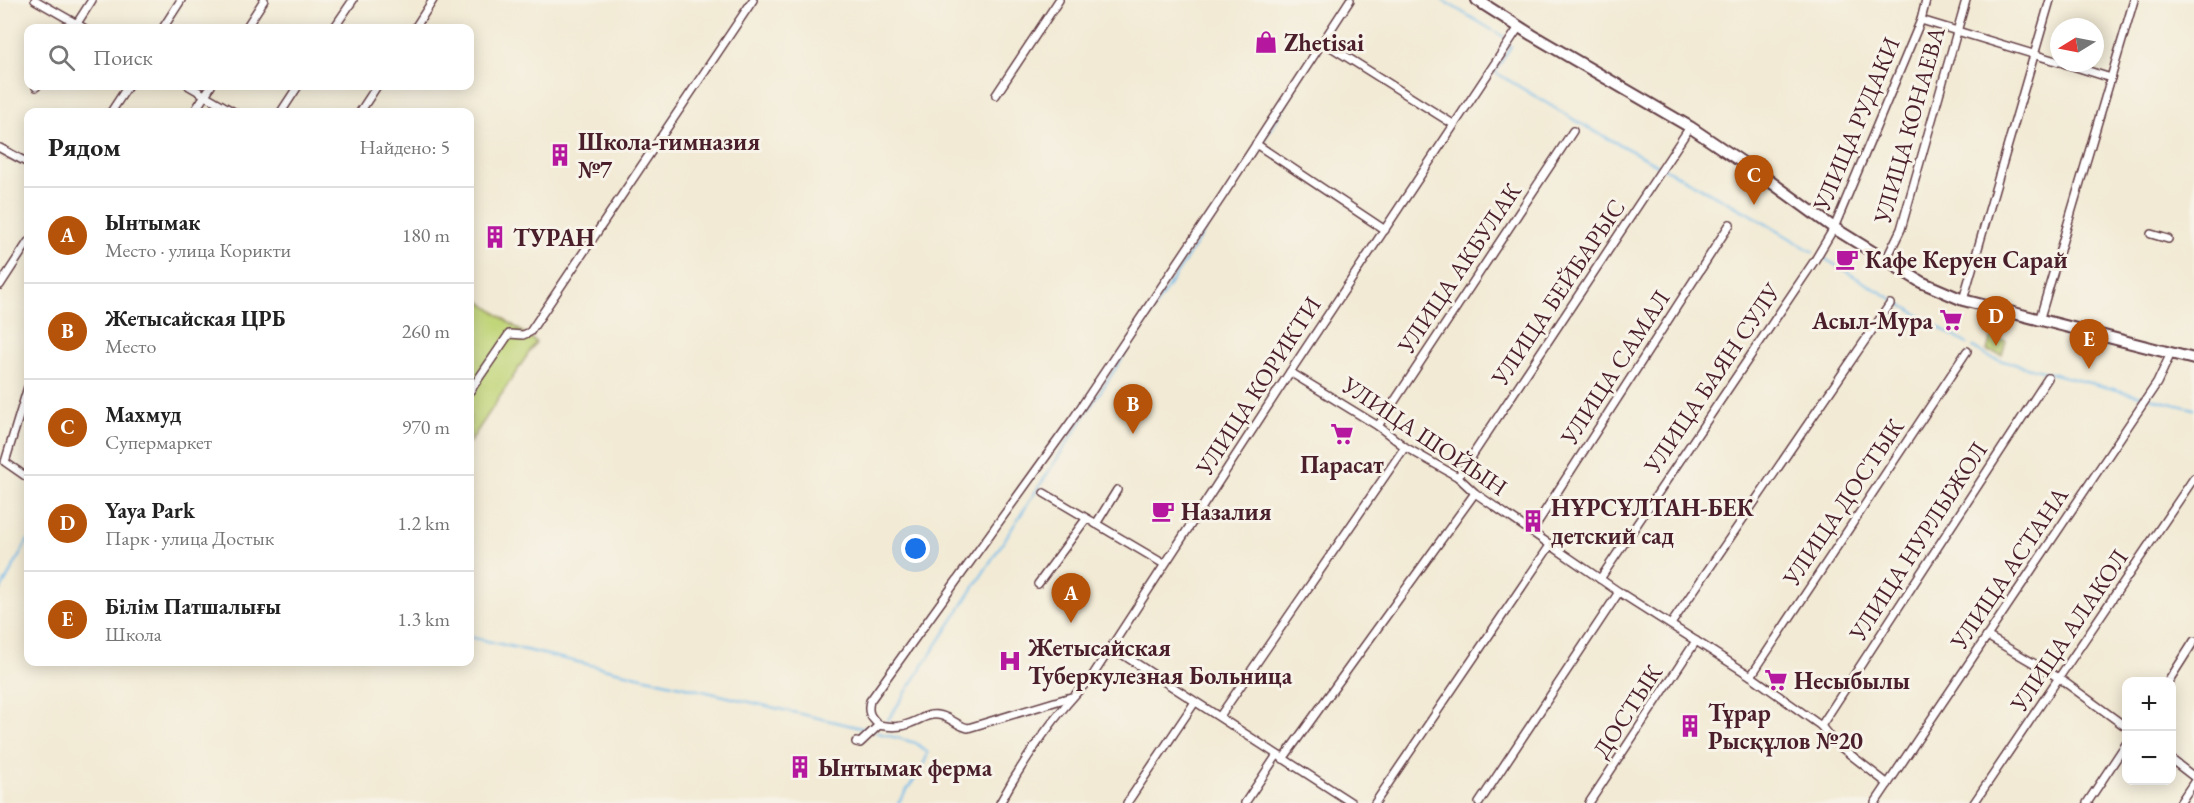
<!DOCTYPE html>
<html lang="ru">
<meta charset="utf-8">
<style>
body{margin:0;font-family:"EB Garamond",serif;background:#f2f2f2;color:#222}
.controls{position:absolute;right:18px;bottom:18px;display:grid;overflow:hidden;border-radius:12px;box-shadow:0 3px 15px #0003}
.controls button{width:54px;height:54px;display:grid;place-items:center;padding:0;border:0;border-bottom:2px solid #e0e0e0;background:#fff;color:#222;font:30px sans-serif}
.compass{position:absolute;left:2050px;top:18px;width:54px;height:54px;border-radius:50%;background:#fff;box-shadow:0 3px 15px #0003;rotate:260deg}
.you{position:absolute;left:916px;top:549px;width:21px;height:21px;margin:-15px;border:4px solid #fff;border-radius:50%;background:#1a73e8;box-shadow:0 0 0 9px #1a73e833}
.badge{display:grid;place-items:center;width:39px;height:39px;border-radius:50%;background:#b45309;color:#fff;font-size:20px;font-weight:700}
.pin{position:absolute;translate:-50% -50px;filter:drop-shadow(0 2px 3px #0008)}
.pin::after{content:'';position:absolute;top:32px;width:21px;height:18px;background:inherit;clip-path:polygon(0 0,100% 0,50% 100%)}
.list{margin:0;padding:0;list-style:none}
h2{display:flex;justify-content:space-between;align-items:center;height:78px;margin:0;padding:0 24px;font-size:26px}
h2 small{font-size:20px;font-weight:400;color:#767676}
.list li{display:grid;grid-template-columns:39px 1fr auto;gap:18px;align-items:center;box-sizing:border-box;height:96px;padding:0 24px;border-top:2px solid #e0e0e0}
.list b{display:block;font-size:22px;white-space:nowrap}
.list p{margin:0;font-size:20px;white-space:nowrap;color:#767676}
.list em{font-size:20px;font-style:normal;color:#767676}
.icon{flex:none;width:33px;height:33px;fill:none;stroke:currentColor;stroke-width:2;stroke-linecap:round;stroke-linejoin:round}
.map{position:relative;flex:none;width:2194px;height:803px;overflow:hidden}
.search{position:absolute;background:#fff;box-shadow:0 3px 15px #0003;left:24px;top:24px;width:450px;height:66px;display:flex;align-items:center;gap:15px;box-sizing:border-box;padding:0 21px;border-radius:12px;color:#767676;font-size:22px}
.panel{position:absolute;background:#fff;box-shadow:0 3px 15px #0003;left:24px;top:108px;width:450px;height:558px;border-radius:12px}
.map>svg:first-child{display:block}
.green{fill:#c1d579;stroke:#867a52;stroke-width:1.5}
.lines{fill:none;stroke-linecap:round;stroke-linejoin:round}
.stream{stroke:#73bbeb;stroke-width:2}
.minor-casing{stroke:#633d44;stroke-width:10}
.primary-casing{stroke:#633d44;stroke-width:14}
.minor{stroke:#fff;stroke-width:7}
.primary{stroke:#fff;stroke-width:10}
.labels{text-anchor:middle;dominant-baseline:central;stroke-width:6;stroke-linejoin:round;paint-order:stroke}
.poi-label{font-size:24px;font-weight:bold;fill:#4a1f2b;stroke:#f7f3e8;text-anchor:start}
.street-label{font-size:24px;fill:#4a1f2b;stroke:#f7f3e8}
</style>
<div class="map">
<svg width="2194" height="803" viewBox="0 0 2194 803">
<rect width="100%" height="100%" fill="#f7f3e8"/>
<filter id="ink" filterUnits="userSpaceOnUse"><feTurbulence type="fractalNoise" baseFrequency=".0167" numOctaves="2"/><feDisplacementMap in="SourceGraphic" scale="12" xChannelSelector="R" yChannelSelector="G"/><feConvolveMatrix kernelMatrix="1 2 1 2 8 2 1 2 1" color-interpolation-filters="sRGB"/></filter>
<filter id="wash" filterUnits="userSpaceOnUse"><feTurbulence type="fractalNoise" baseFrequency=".008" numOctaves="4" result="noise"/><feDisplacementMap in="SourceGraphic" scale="24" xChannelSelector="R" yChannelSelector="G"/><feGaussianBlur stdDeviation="1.35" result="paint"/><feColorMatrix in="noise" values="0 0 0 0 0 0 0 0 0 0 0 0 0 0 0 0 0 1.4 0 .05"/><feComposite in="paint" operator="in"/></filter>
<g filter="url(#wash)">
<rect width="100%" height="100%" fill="#f2ead4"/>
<!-- green -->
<g class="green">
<path d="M470,294L536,342L470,442Z"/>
<path d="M1991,337L2006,341L2002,355L1987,351Z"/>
</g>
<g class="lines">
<!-- stream -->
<g class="stream">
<path d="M1442,0L1509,40"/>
<path d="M1511,46L1495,72L1583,125L1746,212L1813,252"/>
<path d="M1261,144L1288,101"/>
<path d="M1822,257L1967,344"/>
<path d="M1973,347L1991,358L2145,397"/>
<path d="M2150,398L2194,409"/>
<path d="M0,591L28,540"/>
<path d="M470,637L870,730"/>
<path d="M888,720L1258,148"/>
<path d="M875,732L916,743L928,753L922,768L898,803"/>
</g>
</g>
</g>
<g filter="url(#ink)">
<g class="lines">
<!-- minor casing -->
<g class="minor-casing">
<g id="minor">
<path d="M35,0L84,28"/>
<path d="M1921,20L2059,62"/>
<path d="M74,28L92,0"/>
<path d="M163,28L181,0"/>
<path d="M246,28L264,0"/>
<path d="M334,28L353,0"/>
<path d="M415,28L433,0"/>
<path d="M1323,42L1453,124"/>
<path d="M2063,63L2111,78"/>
<path d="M189,86L234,112"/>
<path d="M36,87L37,86"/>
<path d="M996,95L1059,0"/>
<path d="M111,112L128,86"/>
<path d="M194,112L211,86"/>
<path d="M281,112L298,86"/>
<path d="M360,112L377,86"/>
<path d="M1256,144L1385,230"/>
<path d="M0,148L28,163"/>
<path d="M2151,234L2168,239"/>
<path d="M1886,260L1901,229L1966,0"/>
<path d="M0,285L28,242"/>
<path d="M1963,300L2050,0"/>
<path d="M2039,321L2134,0"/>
<path d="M1290,372L1378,426L1405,447L1458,477L1475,493L1619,592L1751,676L1821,726L1833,741L1888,784"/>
<path d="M28,387L5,462L28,478"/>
<path d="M470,391L509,334L523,335L530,332L753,0"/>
<path d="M1378,426L1573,131"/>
<path d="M1458,477L1690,127"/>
<path d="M1044,493L1164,564"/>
<path d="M1096,524L1117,490"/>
<path d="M1532,531L1730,224"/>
<path d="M1600,579L1815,260L1834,228L1921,20L1926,0"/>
<path d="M1038,584L1086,519"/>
<path d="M1671,624L1890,304"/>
<path d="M1987,636L2059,678L2126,727"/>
<path d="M1111,647L1352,803"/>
<path d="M1751,676L1967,351"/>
<path d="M2168,682L2194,641"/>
<path d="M1220,716L1405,447"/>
<path d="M879,725C870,717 867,712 870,701L1073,419L1223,195L1350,0"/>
<path d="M1821,726L2048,378"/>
<path d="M856,742L860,743L879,725C890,727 900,728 911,723C920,720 928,713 938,715C949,716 957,726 968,728L1071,697"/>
<path d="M1283,759L1475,493"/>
<path d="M2172,760L2194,777"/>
<path d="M1000,803C1023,761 1057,711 1091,678L1290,372L1519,27"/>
<path d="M1127,803L1195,702"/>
<path d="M1245,803L1277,755"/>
<path d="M1375,803L1551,544"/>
<path d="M1479,803L1619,592"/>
<path d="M1589,803L1696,641"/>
<path d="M1875,803L2157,383L2171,353"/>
<path d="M1974,803L2194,478"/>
<path d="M2087,803L2126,744"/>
<path d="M2180,803L2194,782"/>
</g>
</g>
<!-- primary casing -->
<g class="primary-casing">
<path id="primary" d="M1477,0L1532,35L1690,127L1764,177L1834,228L1921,282L1963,300L2194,359"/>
</g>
<!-- minor -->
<use href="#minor" class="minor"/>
<!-- primary -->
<use href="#primary" class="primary"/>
</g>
</g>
<!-- icons -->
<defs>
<g id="shop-bare" transform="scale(1.8)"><path d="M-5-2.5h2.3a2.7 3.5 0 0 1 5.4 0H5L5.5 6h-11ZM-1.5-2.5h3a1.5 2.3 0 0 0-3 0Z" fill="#b5179e" stroke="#f7f3e8" stroke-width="2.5" paint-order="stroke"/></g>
<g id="building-bare" transform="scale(1.8)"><path d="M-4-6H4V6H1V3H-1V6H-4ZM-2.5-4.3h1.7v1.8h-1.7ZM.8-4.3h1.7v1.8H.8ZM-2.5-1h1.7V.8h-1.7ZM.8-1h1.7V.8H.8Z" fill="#b5179e" stroke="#f7f3e8" stroke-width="2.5" paint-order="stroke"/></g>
<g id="cafe-bare" transform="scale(1.8)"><path d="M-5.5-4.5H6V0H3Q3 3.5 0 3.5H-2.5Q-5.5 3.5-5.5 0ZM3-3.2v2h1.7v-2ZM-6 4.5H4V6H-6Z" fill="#b5179e" stroke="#f7f3e8" stroke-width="2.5" paint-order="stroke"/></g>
<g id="supermarket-bare" transform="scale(1.8)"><path d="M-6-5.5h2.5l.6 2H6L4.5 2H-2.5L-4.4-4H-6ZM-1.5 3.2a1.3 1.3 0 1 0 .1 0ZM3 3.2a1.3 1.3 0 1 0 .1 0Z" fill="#b5179e" stroke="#f7f3e8" stroke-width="2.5" paint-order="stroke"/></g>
<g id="hospital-bare" transform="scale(1.8)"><path d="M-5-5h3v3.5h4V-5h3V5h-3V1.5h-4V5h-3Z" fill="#b5179e" stroke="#f7f3e8" stroke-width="2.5" paint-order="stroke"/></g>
</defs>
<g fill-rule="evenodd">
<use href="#shop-bare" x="1266" y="42"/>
<use href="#building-bare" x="560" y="155"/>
<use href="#building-bare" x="495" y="237"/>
<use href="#cafe-bare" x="1847" y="259"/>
<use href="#supermarket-bare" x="1951" y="320"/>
<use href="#supermarket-bare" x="1342" y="434"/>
<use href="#cafe-bare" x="1163" y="511"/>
<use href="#building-bare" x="1533" y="521"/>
<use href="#hospital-bare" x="1010" y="661"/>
<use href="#supermarket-bare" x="1776" y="680"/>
<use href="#building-bare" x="1690" y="726"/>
<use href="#building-bare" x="800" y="767"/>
</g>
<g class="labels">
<!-- poi labels -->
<g class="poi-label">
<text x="1284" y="42">Zhetisai</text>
<text x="578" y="141">Школа-гимназия<tspan x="578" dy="28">№7</tspan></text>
<text x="513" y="237">ТУРАН</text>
<text x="1865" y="259">Кафе Керуен Сарай</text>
<text x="1933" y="320" text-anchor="end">Асыл-Мура</text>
<text x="1342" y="464" text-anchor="middle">Парасат</text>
<text x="1551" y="507">НҰРСҰЛТАН-БЕК<tspan x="1551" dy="28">детский сад</tspan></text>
<text x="1181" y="511">Назалия</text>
<text x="1028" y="647">Жетысайская<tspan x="1028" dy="28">Туберкулезная Больница</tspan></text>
<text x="1794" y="680">Несыбылы</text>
<text x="1708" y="712">Тұрар<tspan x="1708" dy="28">Рысқұлов №20</tspan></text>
<text x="818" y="767">Ынтымак ферма</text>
</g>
<!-- street labels -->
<g class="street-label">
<text transform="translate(1856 124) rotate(-67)">УЛИЦА РУДАКИ</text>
<text transform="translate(1909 125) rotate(-74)">УЛИЦА КОНАЕВА</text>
<text transform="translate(1459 268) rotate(-56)">УЛИЦА АКБУЛАК</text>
<text transform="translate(1558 292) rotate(-56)">УЛИЦА БЕЙБАРЫС</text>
<text transform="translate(1615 367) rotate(-57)">УЛИЦА САМАЛ</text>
<text transform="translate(1712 378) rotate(-56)">УЛИЦА БАЯН СУЛУ</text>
<text transform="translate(1258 386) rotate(-57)">УЛИЦА КОРИКТИ</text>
<text transform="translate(1425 436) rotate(34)">УЛИЦА ШОЙЫН</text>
<text transform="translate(1843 502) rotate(-56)">УЛИЦА ДОСТЫК</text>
<text transform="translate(1918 541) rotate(-57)">УЛИЦА НУРЛЫЖОЛ</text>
<text transform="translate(2009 568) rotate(-56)">УЛИЦА АСТАНА</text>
<text transform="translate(2069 630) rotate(-56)">УЛИЦА АЛАКОЛ</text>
<text transform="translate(1627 711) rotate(-57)">ДОСТЫК</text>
</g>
</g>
</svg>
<div class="controls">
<button>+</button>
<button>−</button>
</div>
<svg class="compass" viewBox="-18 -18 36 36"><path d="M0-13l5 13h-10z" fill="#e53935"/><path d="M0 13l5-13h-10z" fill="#767676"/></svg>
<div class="you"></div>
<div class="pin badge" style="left:1071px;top:623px">A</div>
<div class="pin badge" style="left:1133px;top:434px">B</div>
<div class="pin badge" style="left:1754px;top:205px">C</div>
<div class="pin badge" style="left:1996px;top:346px">D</div>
<div class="pin badge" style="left:2089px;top:369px">E</div>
<div class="search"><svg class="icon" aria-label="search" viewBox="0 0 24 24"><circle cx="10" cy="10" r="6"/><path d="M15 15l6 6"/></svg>Поиск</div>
<section class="panel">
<h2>Рядом<small>Найдено: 5</small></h2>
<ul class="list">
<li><span class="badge">A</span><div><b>Ынтымак</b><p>Место · улица Корикти</p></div><em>180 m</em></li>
<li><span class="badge">B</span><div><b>Жетысайская ЦРБ</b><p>Место</p></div><em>260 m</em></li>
<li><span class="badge">C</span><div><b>Махмуд</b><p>Супермаркет</p></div><em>970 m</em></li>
<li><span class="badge">D</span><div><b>Yaya Park</b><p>Парк · улица Достык</p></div><em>1.2 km</em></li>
<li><span class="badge">E</span><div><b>Білім Патшалығы</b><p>Школа</p></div><em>1.3 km</em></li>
</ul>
</section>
</div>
